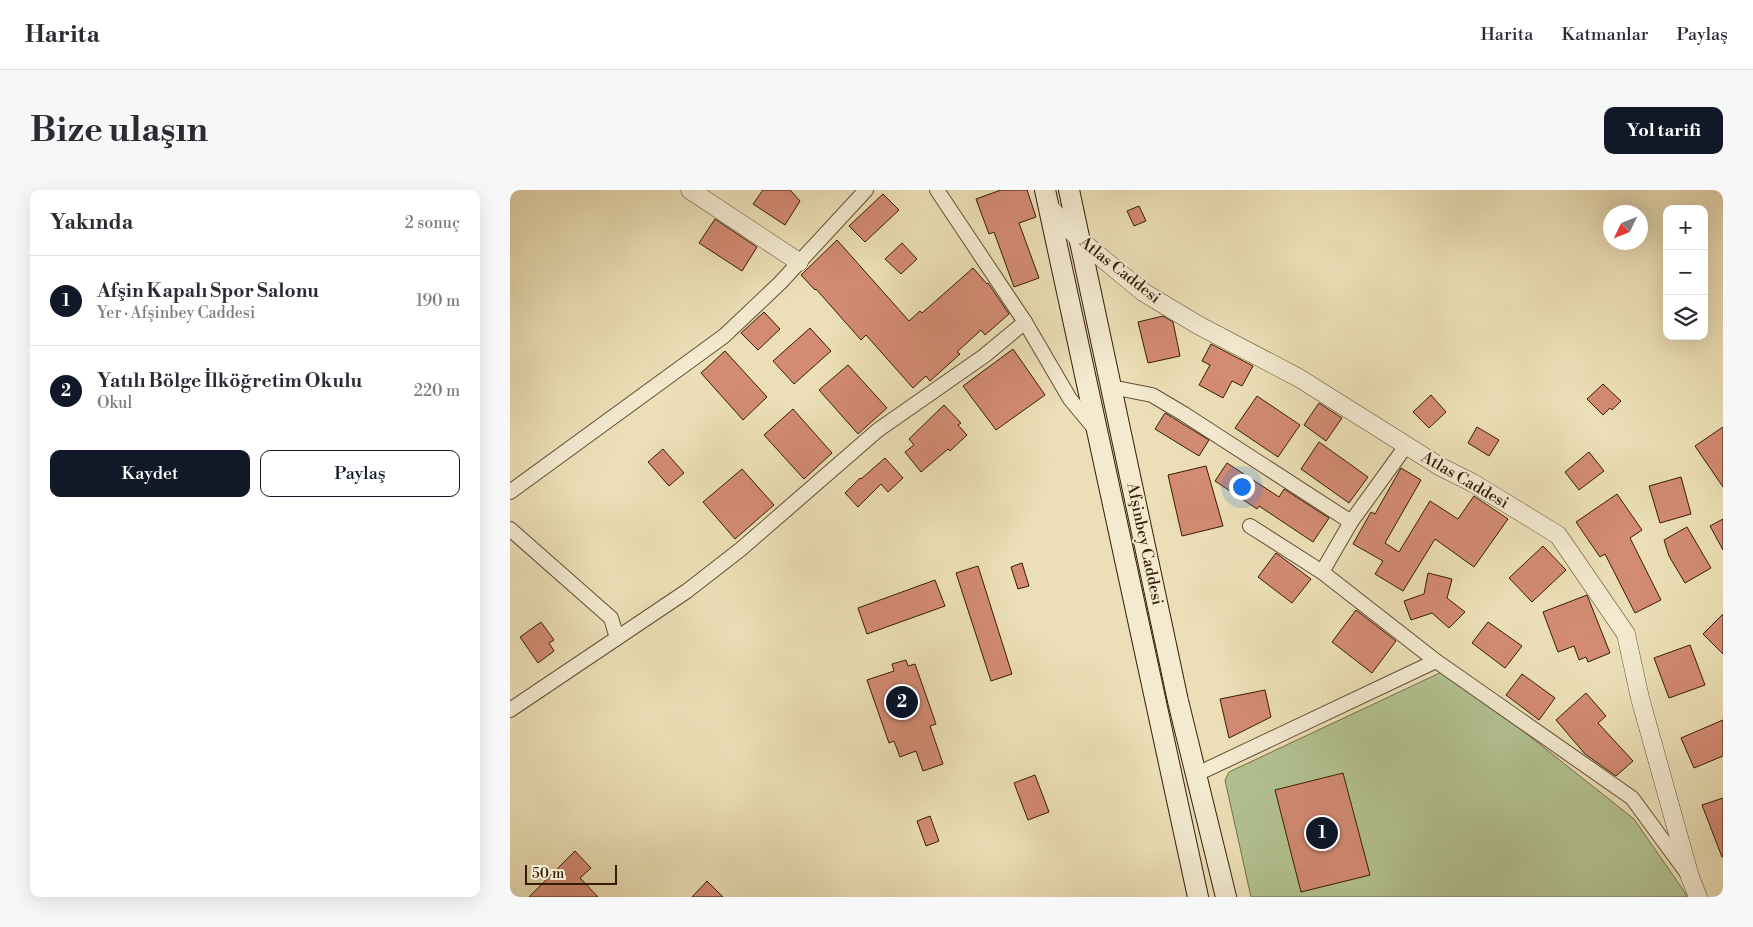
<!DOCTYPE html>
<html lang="tr">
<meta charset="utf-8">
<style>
body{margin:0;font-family:"Libre Bodoni",serif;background:#f7f7f7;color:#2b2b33}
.controls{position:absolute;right:15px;top:15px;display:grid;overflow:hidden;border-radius:10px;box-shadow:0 5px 20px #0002}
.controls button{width:45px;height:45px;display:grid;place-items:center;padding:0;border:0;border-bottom:1px solid #e1e1e2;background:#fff;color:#2b2b33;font:25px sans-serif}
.compass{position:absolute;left:1093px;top:15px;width:45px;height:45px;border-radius:50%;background:#fff;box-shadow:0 5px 20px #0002;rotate:227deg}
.scale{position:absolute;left:15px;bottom:12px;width:92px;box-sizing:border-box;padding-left:5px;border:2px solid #351c07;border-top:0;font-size:14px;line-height:18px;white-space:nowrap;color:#351c07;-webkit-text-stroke:4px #f3ead0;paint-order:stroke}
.you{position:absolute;left:731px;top:296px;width:18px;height:18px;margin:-12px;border:4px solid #fff;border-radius:50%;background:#1a73e8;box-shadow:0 0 0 8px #1a73e833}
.badge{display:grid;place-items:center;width:32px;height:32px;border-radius:50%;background:#111827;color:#fff;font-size:16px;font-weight:700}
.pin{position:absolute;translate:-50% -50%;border:2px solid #fff;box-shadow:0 1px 5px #0006}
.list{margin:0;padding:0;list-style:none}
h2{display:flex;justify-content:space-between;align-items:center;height:65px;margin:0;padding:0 20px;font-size:21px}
h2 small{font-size:16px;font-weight:400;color:#7c7c81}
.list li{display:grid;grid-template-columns:32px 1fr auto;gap:15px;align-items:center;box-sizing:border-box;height:90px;padding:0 20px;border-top:1px solid #e1e1e2}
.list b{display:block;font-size:19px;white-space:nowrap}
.list p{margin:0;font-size:16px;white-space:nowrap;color:#7c7c81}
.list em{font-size:16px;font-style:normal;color:#7c7c81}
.actions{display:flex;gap:10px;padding:15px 20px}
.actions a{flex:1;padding:11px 0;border:1px solid #111827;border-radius:10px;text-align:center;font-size:18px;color:#111827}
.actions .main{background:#111827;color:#fff}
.icon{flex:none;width:28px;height:28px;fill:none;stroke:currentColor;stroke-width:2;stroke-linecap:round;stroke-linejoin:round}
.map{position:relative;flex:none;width:1213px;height:707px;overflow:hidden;border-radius:10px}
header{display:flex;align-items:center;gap:30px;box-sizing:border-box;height:70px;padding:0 25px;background:#fff;border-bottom:1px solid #e1e1e2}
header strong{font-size:24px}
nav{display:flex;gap:28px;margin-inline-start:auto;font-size:18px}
.intro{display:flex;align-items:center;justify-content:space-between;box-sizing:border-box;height:120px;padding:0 30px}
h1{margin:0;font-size:35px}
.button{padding:12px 22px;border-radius:10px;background:#111827;color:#fff;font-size:18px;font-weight:700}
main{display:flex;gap:30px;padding:0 30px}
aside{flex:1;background:#fff;border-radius:10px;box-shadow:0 5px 20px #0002}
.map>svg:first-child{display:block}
.park{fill:#b3c292;stroke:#746f4c}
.building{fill:#d38b74;stroke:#351c07}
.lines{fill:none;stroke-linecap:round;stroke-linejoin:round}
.minor-casing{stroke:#634d33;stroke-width:16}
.tertiary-casing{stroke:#634d33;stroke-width:19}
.secondary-casing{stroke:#351c07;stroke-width:22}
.minor{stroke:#f3ead0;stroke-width:14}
.tertiary{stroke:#f3ead0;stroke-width:18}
.secondary{stroke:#f3ead0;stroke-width:20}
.labels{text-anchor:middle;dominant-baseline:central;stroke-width:4;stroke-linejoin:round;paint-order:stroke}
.street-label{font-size:16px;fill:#351c07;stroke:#f3ead0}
</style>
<header>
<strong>Harita</strong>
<nav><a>Harita</a><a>Katmanlar</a><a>Paylaş</a></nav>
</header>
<div class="intro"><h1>Bize ulaşın</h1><a class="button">Yol tarifi</a></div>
<main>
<aside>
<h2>Yakında<small>2 sonuç</small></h2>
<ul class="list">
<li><span class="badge">1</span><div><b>Afşin Kapalı Spor Salonu</b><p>Yer · Afşinbey Caddesi</p></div><em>190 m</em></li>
<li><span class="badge">2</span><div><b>Yatılı Bölge İlköğretim Okulu</b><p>Okul</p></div><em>220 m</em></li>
</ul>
<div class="actions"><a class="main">Kaydet</a><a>Paylaş</a></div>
</aside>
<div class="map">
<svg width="1213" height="707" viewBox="0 0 1213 707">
<rect width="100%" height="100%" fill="#ecdfb7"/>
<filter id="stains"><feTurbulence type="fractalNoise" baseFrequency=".004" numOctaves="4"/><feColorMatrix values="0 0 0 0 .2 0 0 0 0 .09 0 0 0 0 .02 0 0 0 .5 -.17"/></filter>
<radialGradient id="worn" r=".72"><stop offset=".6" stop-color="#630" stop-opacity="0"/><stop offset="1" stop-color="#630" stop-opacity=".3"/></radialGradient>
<!-- park -->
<path class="park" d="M936,480L1124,629L1178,707H741L715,590L719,582Z"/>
<!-- building -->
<g class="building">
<path d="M253,0H280L290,11L275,35L243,14Z"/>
<path d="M491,0H517L526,27L509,33L529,88L504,97L484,42L479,44L466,9Z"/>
<path d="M373,4L389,20L355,52L339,36Z"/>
<path d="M629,16L636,31L624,36L617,21Z"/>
<path d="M205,29L247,57L232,81L189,53Z"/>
<path d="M327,50L399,131L410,121L412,123L463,78L477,94L478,93L499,124L475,145L471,140L447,162L450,164L420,191L416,186L403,198L356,145L351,150L306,99L305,100L291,85Z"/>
<path d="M392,53L407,69L391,84L375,69Z"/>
<path d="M254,122L270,139L248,160L231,143Z"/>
<path d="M653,126L663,132L670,166L638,173L628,132Z"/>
<path d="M300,138L321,161L284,194L263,171Z"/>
<path d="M701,154L743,176L732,196L722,191L713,208L689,195L700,175L692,171Z"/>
<path d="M503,159L535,205L486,240L453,196Z"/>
<path d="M215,161L257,207L233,230L191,183Z"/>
<path d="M338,175L377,218L348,244L309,200Z"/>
<path d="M1093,194L1111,211L1102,220L1100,218L1093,225L1077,209Z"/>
<path d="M921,205L936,222L919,238L903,222Z"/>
<path d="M747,206L790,235L768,267L725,238Z"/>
<path d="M809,213L832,228L816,251L794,235Z"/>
<path d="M434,215L451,233L448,235L457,245L440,261L438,259L411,282L395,262L404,255L399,249Z"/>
<path d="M283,219L322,263L294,289L254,245Z"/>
<path d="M655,223L699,250L689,266L645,239Z"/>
<path d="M967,237L989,250L979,266L958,253Z"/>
<path d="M1213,237V297L1185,256Z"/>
<path d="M809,252L858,287L839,313L791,279Z"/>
<path d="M153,259L174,283L159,296L138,272Z"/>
<path d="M1079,262L1094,281L1069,300L1055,282Z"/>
<path d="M375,268L393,288L378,302L371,294L348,317L335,303L350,288L351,289Z"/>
<path d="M717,273L769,307L774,299L819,328L803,352L749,316L747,319L705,291Z"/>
<path d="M696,276L713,336L672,346L658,285Z"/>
<path d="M891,278L911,290L875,353L889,362L920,311L948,329L964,306L998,329L964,377L925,349L893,401L865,384L873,371L843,354L861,322L865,324Z"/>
<path d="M232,279L264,315L225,349L193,312Z"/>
<path d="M1171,287L1181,324L1150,333L1139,296Z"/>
<path d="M1107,304L1132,340L1120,348L1151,410L1125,423L1095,364L1090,367L1066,332Z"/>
<path d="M1213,329V360L1200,336Z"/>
<path d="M1177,337L1201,378L1175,393L1159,366L1154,350Z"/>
<path d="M1033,356L1056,380L1022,412L999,388Z"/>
<path d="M766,363L801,389L782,413L748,387Z"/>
<path d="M512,373L519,396L508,399L501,377Z"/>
<path d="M468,376L502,484L481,491L446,383Z"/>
<path d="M918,383L942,389L937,408L955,422L939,438L922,423L901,430L894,411L914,404Z"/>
<path d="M425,390L435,416L357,444L348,418Z"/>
<path d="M1077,405L1100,463L1078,472L1076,467L1069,470L1064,456L1048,462L1033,422Z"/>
<path d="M846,420L886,451L862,483L822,452Z"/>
<path d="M1213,424V464L1193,444Z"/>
<path d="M31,432L44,450L39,453L44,461L28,473L10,447Z"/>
<path d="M978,432L1012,456L995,478L962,453Z"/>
<path d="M1180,455L1195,495L1159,508L1144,468Z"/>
<path d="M396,470L398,476L405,474L426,534L420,536L433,574L413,581L406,561L390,567L384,551L379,553L357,490L384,481L382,474Z"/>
<path d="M1012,484L1045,508L1029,530L996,505Z"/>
<path d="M755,500L761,527L719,548L710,509Z"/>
<path d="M1076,503L1096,526L1088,533L1123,571L1106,586L1075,564L1046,530Z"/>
<path d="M1213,530V566L1184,578L1171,548Z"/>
<path d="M833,583L860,685L791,702L765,600Z"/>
<path d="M525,585L539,622L518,630L504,593Z"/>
<path d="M1213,608V667H1212L1192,615Z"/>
<path d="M420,626L429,651L416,656L407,631Z"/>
<path d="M65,661L81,678L70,688L88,707H19Z"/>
<path d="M197,691L213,707H182Z"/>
</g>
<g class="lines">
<!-- minor casing -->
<g class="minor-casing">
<g id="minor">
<path d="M427,0L515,132"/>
<path d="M601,197L642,205L674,224L841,332"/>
<path d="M0,302L214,146L270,93L356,0"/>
<path d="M740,336L812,382L926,471L1122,608L1177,683"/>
<path d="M0,339L101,428L107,448"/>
<path d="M812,382L841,332L896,256"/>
<path d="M0,520L177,401L231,359L368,240L474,166L515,132L560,209L585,239"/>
<path d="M687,584L926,471"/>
</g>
</g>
<!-- tertiary casing -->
<g class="tertiary-casing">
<g id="tertiary">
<path d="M180,0L289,72"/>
<path d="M538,16L569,49L633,102L688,135L789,188L929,276L963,293L1048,345L1116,444L1130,508L1180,687L1188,707"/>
</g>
</g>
<!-- secondary casing -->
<g class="secondary-casing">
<g id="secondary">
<path d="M535,0L688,707"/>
<path d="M559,0L668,511L716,707"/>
</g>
</g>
<!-- minor -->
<use href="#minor" class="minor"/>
<!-- tertiary -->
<use href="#tertiary" class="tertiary"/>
<!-- secondary -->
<use href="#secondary" class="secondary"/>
</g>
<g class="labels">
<!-- street labels -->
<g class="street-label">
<text transform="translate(610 80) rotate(38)">Atlas Caddesi</text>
<text transform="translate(955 290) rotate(30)">Atlas Caddesi</text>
<text transform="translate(635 354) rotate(78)">Afşinbey Caddesi</text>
</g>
</g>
<rect width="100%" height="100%" filter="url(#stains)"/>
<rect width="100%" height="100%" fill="url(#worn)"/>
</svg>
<div class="controls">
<button>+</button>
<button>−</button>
<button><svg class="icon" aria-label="layers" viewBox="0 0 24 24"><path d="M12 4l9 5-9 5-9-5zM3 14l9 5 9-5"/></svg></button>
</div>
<svg class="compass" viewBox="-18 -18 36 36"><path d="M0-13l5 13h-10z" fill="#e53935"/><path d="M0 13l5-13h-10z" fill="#7c7c81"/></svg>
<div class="scale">50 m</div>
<div class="you"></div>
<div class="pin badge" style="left:812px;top:643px">1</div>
<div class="pin badge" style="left:392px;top:512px">2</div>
</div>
</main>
